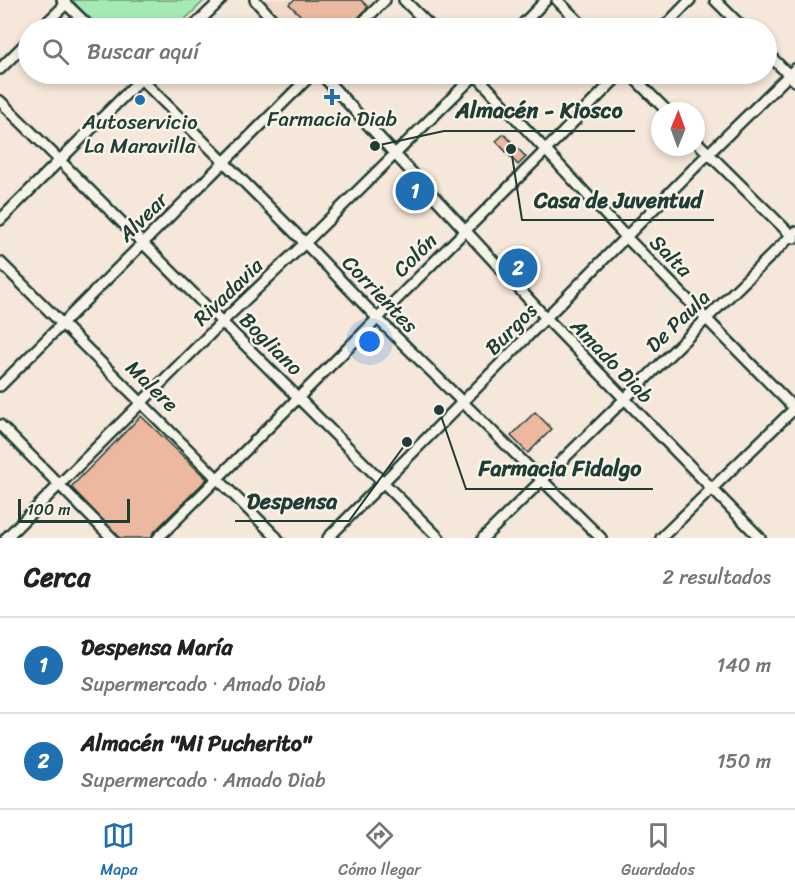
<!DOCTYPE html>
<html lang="es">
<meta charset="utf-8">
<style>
body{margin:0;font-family:Sriracha,sans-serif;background:#f2f2f2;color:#222}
.compass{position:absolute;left:651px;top:102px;width:54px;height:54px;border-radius:50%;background:#fff;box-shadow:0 3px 9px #0003;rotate:1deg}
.scale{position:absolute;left:18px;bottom:15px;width:112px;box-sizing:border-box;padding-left:6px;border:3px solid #1f3d34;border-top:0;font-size:16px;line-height:21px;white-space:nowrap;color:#1f3d34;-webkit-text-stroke:4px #f7f3e8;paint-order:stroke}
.you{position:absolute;left:370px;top:342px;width:21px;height:21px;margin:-15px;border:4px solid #fff;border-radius:50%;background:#1a73e8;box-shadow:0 0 0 9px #1a73e833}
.badge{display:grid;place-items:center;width:39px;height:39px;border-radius:50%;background:#1f6fb2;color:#fff;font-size:20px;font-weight:700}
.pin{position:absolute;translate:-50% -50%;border:3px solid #fff;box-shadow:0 2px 6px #0006}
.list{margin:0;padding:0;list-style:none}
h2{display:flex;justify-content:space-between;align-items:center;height:78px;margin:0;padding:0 24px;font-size:26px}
h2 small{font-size:20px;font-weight:400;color:#767676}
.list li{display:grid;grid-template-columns:39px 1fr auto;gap:18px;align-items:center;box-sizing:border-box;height:96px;padding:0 24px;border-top:2px solid #e0e0e0}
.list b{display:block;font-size:22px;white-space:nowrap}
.list p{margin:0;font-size:20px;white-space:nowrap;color:#767676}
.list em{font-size:20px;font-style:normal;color:#767676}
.icon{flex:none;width:33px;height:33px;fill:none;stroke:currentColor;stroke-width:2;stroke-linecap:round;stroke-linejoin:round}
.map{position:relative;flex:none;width:795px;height:538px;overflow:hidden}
.search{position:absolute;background:#fff;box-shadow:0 3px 9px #0003;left:18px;right:18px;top:18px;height:66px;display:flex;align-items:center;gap:15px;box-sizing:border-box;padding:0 21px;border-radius:33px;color:#767676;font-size:22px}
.sheet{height:270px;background:#fff}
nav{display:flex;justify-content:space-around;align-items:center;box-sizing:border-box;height:84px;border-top:2px solid #e0e0e0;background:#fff;font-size:16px;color:#767676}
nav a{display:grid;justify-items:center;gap:3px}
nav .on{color:#1f6fb2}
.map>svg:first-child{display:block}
.built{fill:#f2d9c8}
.green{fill:#a5eab5;stroke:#629474;stroke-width:1.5}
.building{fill:#ecb89f;stroke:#1f3d34;stroke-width:1.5}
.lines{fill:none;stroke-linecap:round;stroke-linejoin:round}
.street-casing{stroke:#1f3d34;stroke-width:14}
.street{stroke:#f7f3e8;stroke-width:9}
.poi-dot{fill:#1f6fb2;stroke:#f7f3e8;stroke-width:2}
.labels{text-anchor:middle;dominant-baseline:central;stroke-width:5;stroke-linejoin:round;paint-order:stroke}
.poi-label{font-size:21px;fill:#1f3d34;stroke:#f7f3e8}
.street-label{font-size:21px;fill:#1f3d34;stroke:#f7f3e8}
.leader{fill:none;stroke:#1f3d34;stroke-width:2}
.callout-dot{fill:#1f3d34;stroke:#f7f3e8;stroke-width:2}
.callout-label{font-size:22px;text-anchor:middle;font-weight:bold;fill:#1f3d34;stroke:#f7f3e8;stroke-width:5;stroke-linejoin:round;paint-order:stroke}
</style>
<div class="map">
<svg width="795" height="538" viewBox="0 0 795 538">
<rect width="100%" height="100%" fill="#f5e7d9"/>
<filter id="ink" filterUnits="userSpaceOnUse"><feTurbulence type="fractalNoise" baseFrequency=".0167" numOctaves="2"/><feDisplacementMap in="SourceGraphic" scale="12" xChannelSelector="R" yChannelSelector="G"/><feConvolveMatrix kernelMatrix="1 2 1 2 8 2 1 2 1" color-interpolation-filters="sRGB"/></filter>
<g filter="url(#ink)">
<!-- built -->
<path class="built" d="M264,0H380L350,28H289Z"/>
<!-- green -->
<path class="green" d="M72,0H205L176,28H99Z"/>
<!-- building -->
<g class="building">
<path d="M294,0H361L368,7L349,28H306L301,24L305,20L289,4Z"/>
<path d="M504,134L526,157L518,165L496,141Z"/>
<path d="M535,412L552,429L528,453L511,436Z"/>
<path d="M141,416L207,479L153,533L151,538H120L71,487Z"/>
</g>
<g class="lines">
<!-- street casing -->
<g class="street-casing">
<g id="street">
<path d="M62,0L91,28"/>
<path d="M255,0L280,28"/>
<path d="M404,0L432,28"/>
<path d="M557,0L585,28"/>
<path d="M715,0L743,28"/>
<path d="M41,28L66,4"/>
<path d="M192,28L221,0"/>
<path d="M357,28L385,0"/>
<path d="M519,28L546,0"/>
<path d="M663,28L690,0"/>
<path d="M766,52L795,81"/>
<path d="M0,69L28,41"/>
<path d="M136,74L305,243L377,318L601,538"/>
<path d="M321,74L547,319L760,538"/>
<path d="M475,74L627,238L795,409"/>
<path d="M630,74L667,111"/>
<path d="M0,101L439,538"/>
<path d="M696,141L794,238"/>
<path d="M0,220L146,74"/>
<path d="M0,262L277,538"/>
<path d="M0,386L312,74"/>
<path d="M0,425L112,538"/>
<path d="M6,538L223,321L305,243L476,74"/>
<path d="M158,538L546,150L620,74"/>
<path d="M328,538L708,154L795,69"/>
<path d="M483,538L795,232"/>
<path d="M661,538L795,408"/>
</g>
</g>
<!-- street -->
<use href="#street" class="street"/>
</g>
</g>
<!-- markers -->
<g class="poi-dot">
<path d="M329 88h6v6h6v6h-6v6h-6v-6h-6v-6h6z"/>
<circle cx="140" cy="100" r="6"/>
</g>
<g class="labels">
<!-- poi labels -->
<g class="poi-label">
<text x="332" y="119">Farmacia Diab</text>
<text x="140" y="122">Autoservicio<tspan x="140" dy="24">La Maravilla</tspan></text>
</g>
<!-- street labels -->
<g class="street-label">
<text transform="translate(143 217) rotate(-45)">Alvear</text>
<text transform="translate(415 255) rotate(-45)">Colón</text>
<text transform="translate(671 256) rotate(45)">Salta</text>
<text transform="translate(228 292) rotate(-44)">Rivadavia</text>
<text transform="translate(380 294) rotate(46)">Corrientes</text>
<text transform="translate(678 321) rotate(-44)">De Paula</text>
<text transform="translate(511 329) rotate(-45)">Burgos</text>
<text transform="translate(271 344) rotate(45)">Bogliano</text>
<text transform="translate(612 361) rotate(46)">Amado Diab</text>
<text transform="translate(152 386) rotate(44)">Malere</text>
</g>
</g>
<!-- callouts -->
<path class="leader" d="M375 146L444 131H635M511 149L522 220H714M439 410L466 489H653M407 442L349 521H235"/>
<g class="callout-dot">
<circle cx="375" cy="146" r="6"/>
<circle cx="511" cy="149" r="6"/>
<circle cx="439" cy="410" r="6"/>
<circle cx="407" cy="442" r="6"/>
</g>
<g class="callout-label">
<text x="539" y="118">Almacén - Kiosco</text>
<text x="618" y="208">Casa de Juventud</text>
<text x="560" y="476">Farmacia Fidalgo</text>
<text x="292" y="509">Despensa</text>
</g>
</svg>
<svg class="compass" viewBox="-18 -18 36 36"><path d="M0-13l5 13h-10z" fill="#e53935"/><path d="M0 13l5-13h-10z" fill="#767676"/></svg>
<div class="scale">100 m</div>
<div class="you"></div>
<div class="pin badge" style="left:415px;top:191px">1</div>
<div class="pin badge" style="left:518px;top:268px">2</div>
<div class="search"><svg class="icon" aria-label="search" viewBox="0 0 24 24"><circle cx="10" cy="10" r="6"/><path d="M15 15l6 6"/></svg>Buscar aquí</div>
</div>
<section class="sheet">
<h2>Cerca<small>2 resultados</small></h2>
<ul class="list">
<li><span class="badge">1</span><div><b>Despensa María</b><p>Supermercado · Amado Diab</p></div><em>140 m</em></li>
<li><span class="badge">2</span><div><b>Almacén &quot;Mi Pucherito&quot;</b><p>Supermercado · Amado Diab</p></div><em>150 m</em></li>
</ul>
</section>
<nav>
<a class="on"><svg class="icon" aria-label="map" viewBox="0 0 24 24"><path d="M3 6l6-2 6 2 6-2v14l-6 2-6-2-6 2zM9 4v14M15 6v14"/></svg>Mapa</a>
<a><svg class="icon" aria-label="directions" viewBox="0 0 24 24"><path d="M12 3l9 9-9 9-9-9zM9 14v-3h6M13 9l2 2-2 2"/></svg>Cómo llegar</a>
<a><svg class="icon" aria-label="saved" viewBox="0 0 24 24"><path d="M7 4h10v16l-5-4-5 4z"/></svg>Guardados</a>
</nav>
